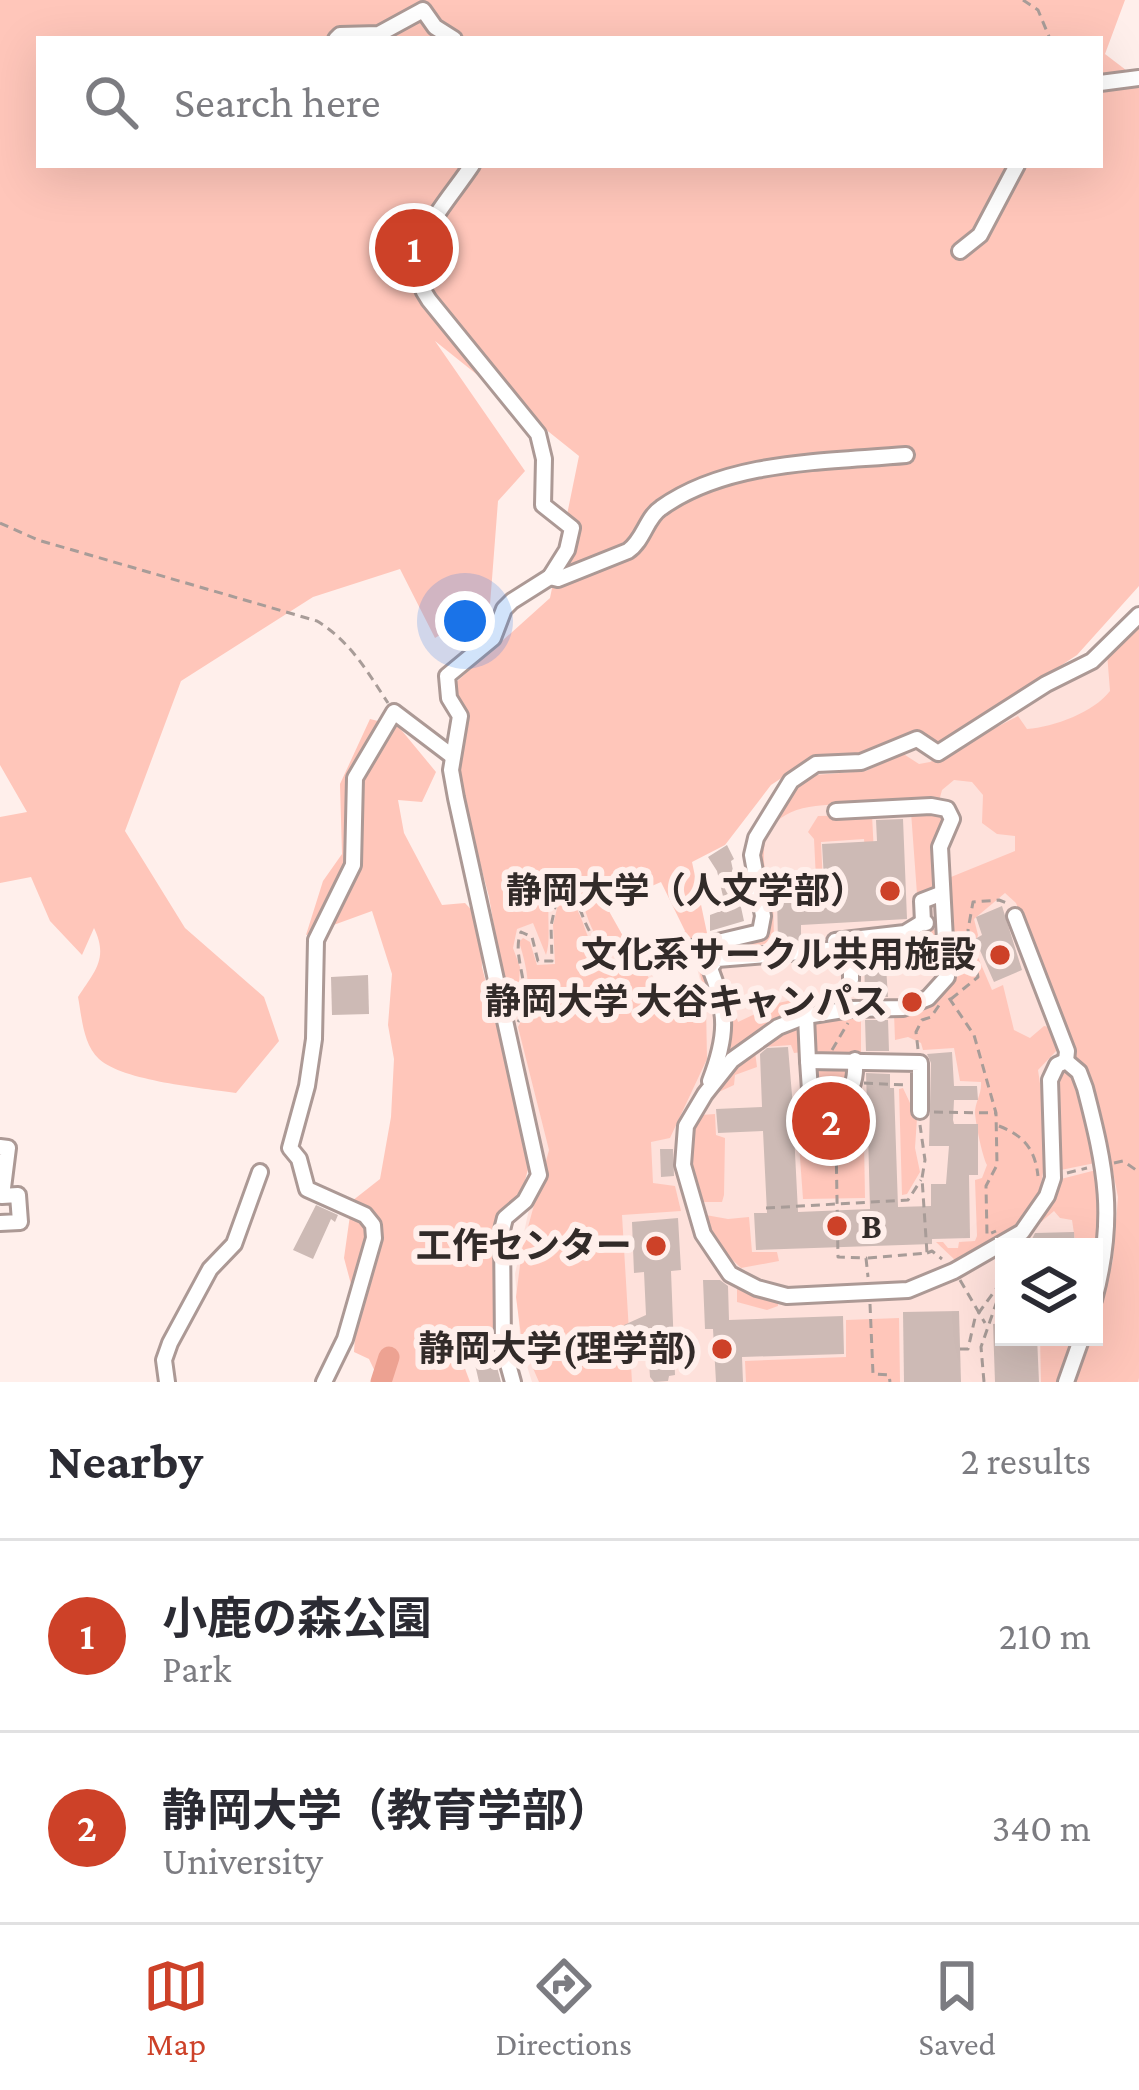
<!DOCTYPE html>
<meta charset="utf-8">
<style>
body{margin:0;font-family:"Crimson Pro","Noto Sans JP",serif;background:#f7f7f7;color:#2b2b33}
.controls{position:absolute;right:36px;bottom:36px;display:grid;overflow:hidden;border-radius:0px;box-shadow:0 12px 48px #0002}
.controls button{width:108px;height:108px;display:grid;place-items:center;padding:0;border:0;border-bottom:3px solid #e1e1e2;background:#fff;color:#2b2b33;font:60px sans-serif}
.you{position:absolute;left:465px;top:621px;width:42px;height:42px;margin:-30px;border:9px solid #fff;border-radius:50%;background:#1a73e8;box-shadow:0 0 0 18px #1a73e833}
.badge{display:grid;place-items:center;width:78px;height:78px;border-radius:50%;background:#cd4128;color:#fff;font-size:39px;font-weight:700}
.pin{position:absolute;translate:-50% -50%;border:6px solid #fff;box-shadow:0 3px 12px #0006}
.list{margin:0;padding:0;list-style:none}
h2{display:flex;justify-content:space-between;align-items:center;height:156px;margin:0;padding:0 48px;font-size:51px}
h2 small{font-size:39px;font-weight:400;color:#7c7c81}
.list li{display:grid;grid-template-columns:78px 1fr auto;gap:36px;align-items:center;box-sizing:border-box;height:192px;padding:0 48px;border-top:3px solid #e1e1e2}
.list b{display:block;font-size:45px;white-space:nowrap}
.list p{margin:0;font-size:39px;white-space:nowrap;color:#7c7c81}
.list em{font-size:39px;font-style:normal;color:#7c7c81}
.icon{flex:none;width:66px;height:66px;fill:none;stroke:currentColor;stroke-width:2;stroke-linecap:round;stroke-linejoin:round}
.map{position:relative;flex:none;width:1139px;height:1382px;overflow:hidden}
.search{position:absolute;background:#fff;box-shadow:0 12px 48px #0002;left:36px;right:36px;top:36px;height:132px;display:flex;align-items:center;gap:30px;box-sizing:border-box;padding:0 42px;border-radius:0px;color:#7c7c81;font-size:45px}
.sheet{height:540px;background:#fff}
nav{display:flex;justify-content:space-around;align-items:center;box-sizing:border-box;height:168px;border-top:3px solid #e1e1e2;background:#fff;font-size:33px;color:#7c7c81}
nav a{display:grid;justify-items:center;gap:6px}
nav .on{color:#cd4128}
.map>svg:first-child{display:block}
.built{fill:#fee1db;fill-rule:evenodd}
.green{fill:#ffc6ba;fill-rule:evenodd}
.lines{fill:none;stroke-linecap:round;stroke-linejoin:round}
.river{stroke:#eda292;stroke-width:21}
.building{fill:#cdbab5;fill-rule:evenodd}
.minor-casing{stroke:#ac9995;stroke-width:20}
.path{stroke:#a89c98;stroke-width:3;stroke-dasharray:9 6;stroke-linecap:butt}
.minor{stroke:#fff;stroke-width:14}
.poi-dot{fill:#cd4128;stroke:#ffefeb;stroke-width:4.5}
.labels{text-anchor:middle;dominant-baseline:central;stroke-width:12;stroke-linejoin:round;paint-order:stroke}
.poi-label{font-size:36px;font-weight:bold;fill:#322b29;stroke:#ffefeb;text-anchor:end}
</style>
<div class="map">
<svg width="1139" height="1382" viewBox="0 0 1139 1382">
<rect width="100%" height="100%" fill="#ffefeb"/>
<!-- built -->
<path class="built" d="M1139,622V1382H532L521,1347L515,1274L542,1149L490,901L633,832L653,886L606,906L624,938L647,964L667,1006L704,996L693,952L761,939L768,929L761,836L794,786L816,770L879,763L915,742L937,758ZM1004,1247H1094V1337H1004Z"/>
<!-- green -->
<g class="green">
<path d="M0,0H1125L1105,54L1139,80V586L1077,655L938,747L910,732L849,759L812,758L771,785L725,845L692,862L707,933L674,944V937L685,931L661,882L606,906L633,954C587,948 592,920 575,884L562,879C539,897 554,931 546,955L533,923L517,929L513,948L520,967L517,1014L510,1020L489,897L458,780L454,684L550,598L579,456L435,341L525,471L498,501L490,605L435,638L400,569L313,597L181,681L125,831L185,928L264,997L279,1041L236,1093C203,1088 123,1081 99,1059C83,1044 82,1018 78,997C94,972 109,959 94,928L82,955L50,921L31,877L0,883V817L27,812L0,765ZM39,39H1100V165H39Z"/>
<path d="M1139,622V1378L1138,1382H1075L1090,1337H1094L1113,1260L1118,1197L1102,1116L1069,1059L1024,923L1016,903L1005,893L974,919L978,935L974,948L992,990L1003,985L1014,1030L1030,1038L1044,1026L1049,1027L1060,1047L1038,1070C1045,1117 1057,1196 1014,1230C997,1243 975,1251 956,1261L936,1242H943L948,1248H958L959,1242L975,1241L977,1236L975,1180L982,1178L987,1165C982,1155 976,1125 975,1113C975,1102 982,1094 981,1082L960,1081L954,1048L923,1050L921,1043L908,1037L895,1040L894,1013L948,981L945,885L951,877L1015,851V836L997,834L982,823L983,795L972,782L954,780L942,790L939,801L946,815L934,856L935,887L917,894L911,812C851,804 741,784 768,884L816,879L814,839L808,832L818,816L872,815L876,893L868,883L864,839L821,842L823,885H837L836,895L773,894L774,941L719,957L714,991L705,995L695,953L761,939L768,929L758,857L761,837L793,787L815,775L866,771L902,753L919,764L930,762L1018,716L1027,729C1054,727 1094,712 1110,691L1107,653Z"/>
<path d="M370,719L398,726L436,772L422,802L398,800L404,833L442,905L465,903L480,919L482,967L531,1158L508,1245L504,1335L493,1339L464,1366L470,1382H380L369,1359L354,1352L355,1336L345,1319L352,1288L344,1258L352,1201L380,1179L391,1117L394,1059L388,1025L392,974L372,911L306,935L323,881L342,854L340,784Z"/>
<path d="M561,892C600,921 568,959 641,963L665,1010L704,1000L706,1005L707,1059L670,1138L651,1142L653,1183L675,1186L681,1211L622,1215L632,1382H539L522,1343L516,1297L522,1249L549,1150L518,1027C534,1002 528,969 519,942L523,938L530,942L537,965L555,964L553,925Z"/>
<path d="M927,926L939,931L941,978L938,976V950L898,965L889,964L891,947H862L861,973H853L852,948L820,946Z"/>
<path d="M721,969L738,1022L778,1003L834,991L836,1003C777,1014 765,1026 720,1063L731,1032L716,976Z"/>
<path d="M861,1012V1058L812,1059L809,1020Z"/>
<path d="M802,1024L803,1052L794,1053L791,1045L764,1047L755,1052L757,1067L735,1075L734,1085L710,1096C736,1062 762,1041 802,1024Z"/>
<path d="M1063,1066C1090,1087 1093,1131 1095,1163L1056,1171L1057,1074Z"/>
<path d="M844,1067L852,1076L842,1090L829,1092L815,1086L816,1071Z"/>
<path d="M903,1088L917,1118L915,1148L920,1172L907,1194L902,1195L899,1089Z"/>
<path d="M715,1114L716,1135L725,1138L724,1195L722,1202H698C691,1173 680,1141 701,1115Z"/>
<path d="M864,1141L865,1198L803,1199L799,1144Z"/>
<path d="M1100,1169L1105,1198L1094,1292V1247H1076L1072,1220L1060,1218L1054,1211L1041,1222L1035,1221L1057,1180Z"/>
<path d="M700,1214L728,1219L749,1217L752,1252H777L779,1261L741,1268L719,1247Z"/>
<path d="M737,1282L778,1300V1306L767,1310L737,1302Z"/>
<path d="M899,1318L900,1382H746L745,1361L846,1357V1320Z"/>
<path d="M1040,1337H1080L1064,1382H1041Z"/>
</g>
<g class="lines">
<!-- river -->
<path class="river" d="M381,1382L389,1357"/>
</g>
<!-- building -->
<g class="building">
<path d="M903,819L907,919L801,925V941L778,942L777,896L825,897L822,844L877,841L876,820Z"/>
<path d="M727,845L734,859L731,861L744,921L710,931V915L726,909L717,871L708,857Z"/>
<path d="M1002,906L1022,970L994,982L975,939L982,935L976,917Z"/>
<path d="M864,951H885L888,997H865Z"/>
<path d="M368,975L369,1014L332,1015L331,977Z"/>
<path d="M865,1020H888L889,1051H866Z"/>
<path d="M788,1047L793,1107L831,1109L867,1105L866,1073L890,1074V1088H894L898,1207L931,1206V1184H946L949,1146H929L931,1063L927,1054L952,1052L954,1086H977L978,1100H954L953,1120L954,1124H978V1175H969L970,1238L932,1239V1244L756,1250L754,1213H767L763,1131L718,1133L716,1109L762,1107L760,1054L767,1048ZM868,1132L870,1209L798,1212L794,1133Z"/>
<path d="M660,1149H673L674,1176L661,1177Z"/>
<path d="M316,1205L338,1215L335,1222L331,1219L313,1259L293,1250Z"/>
<path d="M678,1218L681,1270L671,1271L675,1375L669,1376L668,1381L654,1382L650,1377L647,1330L629,1338L624,1325L646,1315L644,1272L634,1273L632,1222Z"/>
<path d="M1074,1232L1075,1247H1028L1035,1233Z"/>
<path d="M703,1280H720L728,1286L729,1320L843,1316L844,1354L742,1357L743,1382H716L713,1329H705Z"/>
<path d="M959,1311L961,1382H904L903,1312Z"/>
<path d="M1004,1323V1337H1037L1039,1382H995L993,1324Z"/>
<path d="M494,1356L501,1382H479L474,1360Z"/>
</g>
<g class="lines">
<!-- minor casing -->
<g class="minor-casing">
<g id="minor">
<path d="M336,39L340,35L379,34L423,10L435,27L454,39"/>
<path d="M1100,83L1139,78"/>
<path d="M472,165C446,205 395,252 429,300L538,434L544,459L543,505L572,528L567,550L550,577"/>
<path d="M960,251L980,235L1017,165"/>
<path d="M836,811L931,806L947,809L952,819L940,847L947,977L928,998L903,1008L850,1009L806,1016L778,1027L732,1060L705,1094L686,1126L683,1165L703,1234L730,1274L757,1288L787,1296L908,1290L954,1271L1022,1232L1047,1196L1053,1178L1050,1080L1057,1065L1066,1061L1079,1072L1085,1088C1106,1169 1116,1218 1094,1300"/>
<path d="M1015,916L1067,1051L1066,1061"/>
<path d="M926,923L923,922L922,901L940,894"/>
<path d="M835,941L905,933L923,922"/>
<path d="M646,959L760,932L763,916L752,855L756,838L791,781L816,764L861,762L917,739L938,753L1046,684L1092,661L1139,615"/>
<path d="M806,1016L808,1061L920,1063V1111"/>
<path d="M808,1061L810,1090C842,1108 857,1094 855,1060"/>
<path d="M710,1081C727,1037 728,1013 710,968L717,959L851,948V980"/>
<path d="M0,1147L8,1148L2,1196L18,1195L20,1222L0,1223"/>
<path d="M167,1382L164,1360L170,1343L210,1269L234,1244L260,1172"/>
<path d="M324,1382L345,1339L374,1238L373,1225L365,1215L307,1189L299,1159L290,1148L307,1086L314,1039L316,940L353,865L355,778L394,712L452,756"/>
<path d="M513,1382L503,1346L502,1230L505,1218L525,1201L539,1175L456,798L451,770L460,716L449,698L447,676L493,638L504,609L512,601L550,577L558,579L628,551C644,540 646,518 661,508C728,460 827,462 906,455"/>
<path d="M1066,1382L1082,1337"/>
</g>
</g>
<!-- path -->
<g class="path">
<path d="M1023,0L1038,10L1050,39"/>
<path d="M0,523L38,540L317,621C350,641 367,671 388,703"/>
<path d="M949,998L974,1035L996,1113L997,1165L986,1186L987,1235L996,1231"/>
<path d="M951,999L978,977L968,930L973,902L999,900L1009,904"/>
<path d="M518,1022C536,991 510,958 521,932L532,937L538,961H552L551,926L560,884L573,890C586,923 591,956 633,958"/>
<path d="M918,1049L916,1032L922,1020L931,1017L940,1004"/>
<path d="M832,1050L848,1023"/>
<path d="M864,1083L906,1085"/>
<path d="M798,1096L801,1142L836,1141L838,1257L866,1258L868,1277"/>
<path d="M934,1112L996,1113"/>
<path d="M999,1126C1024,1136 1035,1149 1038,1176"/>
<path d="M837,1141L865,1138L863,1091"/>
<path d="M1114,1163L1123,1161L1139,1172"/>
<path d="M1067,1173L1087,1168"/>
<path d="M766,1208L908,1200L921,1180"/>
<path d="M927,1253L932,1251L942,1259"/>
<path d="M868,1258L927,1253L922,1178L925,1160L920,1125"/>
<path d="M960,1280L985,1323"/>
<path d="M870,1304L873,1374L889,1375L890,1382"/>
<path d="M960,1349H968L975,1318L1004,1278"/>
<path d="M984,1382L981,1347L1004,1281"/>
</g>
<!-- minor -->
<use href="#minor" class="minor"/>
</g>
<!-- markers -->
<g class="poi-dot">
<circle cx="890" cy="891" r="12"/>
<circle cx="1000" cy="955" r="12"/>
<circle cx="912" cy="1002" r="12"/>
<circle cx="837" cy="1226" r="12"/>
<circle cx="656" cy="1246" r="12"/>
<circle cx="722" cy="1349" r="12"/>
</g>
<g class="labels">
<!-- poi labels -->
<g class="poi-label">
<text x="866" y="891">静岡大学（人文学部）</text>
<text x="976" y="955">文化系サークル共用施設</text>
<text x="888" y="1002">静岡大学 大谷キャンパス</text>
<text x="861" y="1226" text-anchor="start">B</text>
<text x="632" y="1246">工作センター</text>
<text x="698" y="1349">静岡大学(理学部)</text>
</g>
</g>
</svg>
<div class="controls">
<button><svg class="icon" aria-label="layers" viewBox="0 0 24 24"><path d="M12 4l9 5-9 5-9-5zM3 14l9 5 9-5"/></svg></button>
</div>
<div class="you"></div>
<div class="pin badge" style="left:414px;top:248px">1</div>
<div class="pin badge" style="left:831px;top:1121px">2</div>
<div class="search"><svg class="icon" aria-label="search" viewBox="0 0 24 24"><circle cx="10" cy="10" r="6"/><path d="M15 15l6 6"/></svg>Search here</div>
</div>
<section class="sheet">
<h2>Nearby<small>2 results</small></h2>
<ul class="list">
<li><span class="badge">1</span><div><b>小鹿の森公園</b><p>Park</p></div><em>210 m</em></li>
<li><span class="badge">2</span><div><b>静岡大学（教育学部）</b><p>University</p></div><em>340 m</em></li>
</ul>
</section>
<nav>
<a class="on"><svg class="icon" aria-label="map" viewBox="0 0 24 24"><path d="M3 6l6-2 6 2 6-2v14l-6 2-6-2-6 2zM9 4v14M15 6v14"/></svg>Map</a>
<a><svg class="icon" aria-label="directions" viewBox="0 0 24 24"><path d="M12 3l9 9-9 9-9-9zM9 14v-3h6M13 9l2 2-2 2"/></svg>Directions</a>
<a><svg class="icon" aria-label="saved" viewBox="0 0 24 24"><path d="M7 4h10v16l-5-4-5 4z"/></svg>Saved</a>
</nav>
